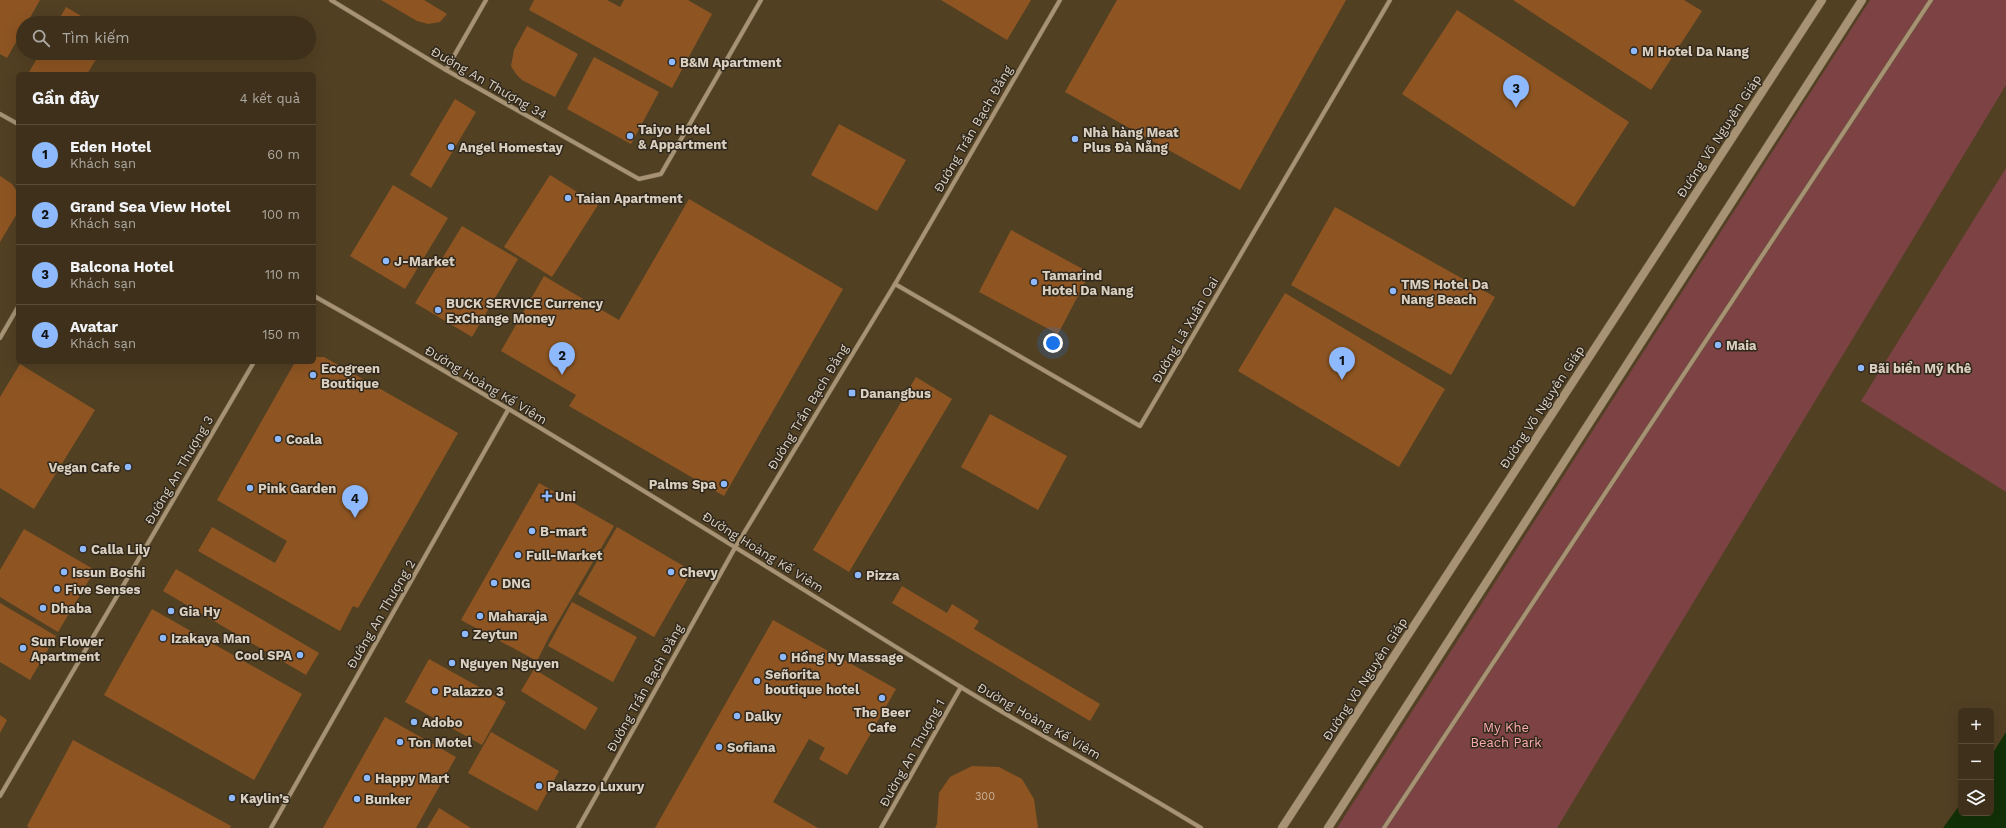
<!DOCTYPE html>
<html lang="vi">
<meta charset="utf-8">
<style>
body{margin:0;font-family:"Work Sans",sans-serif;background:#453823;color:#f1f3f6}
.controls{position:absolute;right:12px;bottom:12px;display:grid;overflow:hidden;border-radius:6px;box-shadow:0 4px 16px #0002}
.controls button{width:36px;height:36px;display:grid;place-items:center;padding:0;border:0;border-bottom:1px solid #574b39;background:#3e301a;color:#f1f3f6;font:20px sans-serif}
.you{position:absolute;left:1053px;top:343px;width:14px;height:14px;margin:-10px;border:3px solid #fff;border-radius:50%;background:#1a73e8;box-shadow:0 0 0 6px #1a73e833}
.badge{display:grid;place-items:center;width:26px;height:26px;border-radius:50%;background:#8eb9fc;color:#111;font-size:13px;font-weight:700}
.pin{position:absolute;translate:-50% -33px;filter:drop-shadow(0 1px 2px #0008)}
.pin::after{content:'';position:absolute;top:21px;width:14px;height:12px;background:inherit;clip-path:polygon(0 0,100% 0,50% 100%)}
.list{margin:0;padding:0;list-style:none}
h2{display:flex;justify-content:space-between;align-items:center;height:52px;margin:0;padding:0 16px;font-size:17px}
h2 small{font-size:13px;font-weight:400;color:#ada9a2}
.list li{display:grid;grid-template-columns:26px 1fr auto;gap:12px;align-items:center;box-sizing:border-box;height:60px;padding:0 16px;border-top:1px solid #574b39}
.list b{display:block;font-size:15px;white-space:nowrap}
.list p{margin:0;font-size:13px;white-space:nowrap;color:#ada9a2}
.list em{font-size:13px;font-style:normal;color:#ada9a2}
.icon{flex:none;width:22px;height:22px;fill:none;stroke:currentColor;stroke-width:2;stroke-linecap:round;stroke-linejoin:round}
.map{position:relative;flex:none;width:2006px;height:828px;overflow:hidden}
.search{position:absolute;background:#3e301a;box-shadow:0 4px 16px #0002;left:16px;top:16px;width:300px;height:44px;display:flex;align-items:center;gap:10px;box-sizing:border-box;padding:0 14px;border-radius:22px;color:#ada9a2;font-size:15px}
.panel{position:absolute;background:#3e301a;box-shadow:0 4px 16px #0002;left:16px;top:72px;width:300px;height:292px;border-radius:6px}
.map>svg:first-child{display:block}
.green{fill:#7c4244}
.water{fill:#123108}
.building{fill:#8e5522}
.lines{fill:none;stroke-linecap:round;stroke-linejoin:round}
.street-casing{stroke:#6b5d43;stroke-width:5}
.secondary-casing{stroke:#6b5d43;stroke-width:9}
.street{stroke:#a79374;stroke-width:4}
.secondary{stroke:#a79374;stroke-width:8}
.poi-dot{fill:#8eb9fc;stroke:#30281c;stroke-width:1.5}
.labels{text-anchor:middle;dominant-baseline:central;stroke-width:3;stroke-linejoin:round;paint-order:stroke}
.number-label{font-size:11px;fill:#c8b198}
.poi-label{font-size:13px;font-weight:bold;fill:#dbd0c0;stroke:#30281c;text-anchor:start}
.street-label{font-size:13px;fill:#dbd0c0;stroke:#30281c}
.park-label{font-size:13px;fill:#fbacac;stroke:#30281c}
</style>
<div class="map">
<svg width="2006" height="828" viewBox="0 0 2006 828">
<rect width="100%" height="100%" fill="#524023"/>
<!-- green -->
<g class="green">
<path d="M1870,0H2006V85L1557,828H1337Z"/>
<path d="M2006,168V492L1861,401Z"/>
</g>
<!-- water -->
<path class="water" d="M2006,732V828H1943L1961,803V813H1991V756Z"/>
<!-- building -->
<g class="building">
<path d="M0,0H40L27,23H23V30L7,58L0,54Z"/>
<path d="M381,0H424L447,14L440,22L428,24L417,21Z"/>
<path d="M534,0H607L620,7L624,0H688L712,14L672,88L529,10Z"/>
<path d="M941,0H1031L1007,40Z"/>
<path d="M1117,0H1346L1240,190L1065,92Z"/>
<path d="M1513,0H1684L1702,11L1651,90Z"/>
<path d="M66,7L93,23H57Z"/>
<path d="M1457,10L1629,122L1574,207L1402,94Z"/>
<path d="M527,26L578,54L555,97L522,80L516,74L511,66L514,50Z"/>
<path d="M40,53H100L87,74H28Z"/>
<path d="M594,57L659,92L631,144L567,109Z"/>
<path d="M455,99L476,112L431,188L410,175Z"/>
<path d="M839,124L906,160L877,211L811,175Z"/>
<path d="M550,175L598,205L552,277L504,247Z"/>
<path d="M0,176L12,184L18,193V212L0,242Z"/>
<path d="M393,185L448,218L405,289L350,256Z"/>
<path d="M689,199L843,289L724,496L569,406L576,395L501,351L544,276L619,320Z"/>
<path d="M1335,207L1495,297L1451,375L1291,285Z"/>
<path d="M462,226L518,259L472,337L415,303Z"/>
<path d="M1011,230L1090,273L1058,334L979,292Z"/>
<path d="M1285,293L1445,389L1399,467L1238,371Z"/>
<path d="M314,357H324L458,433L358,608L353,606L340,631L198,551L212,527L275,563L287,541L217,500L295,362H314Z"/>
<path d="M20,364L95,410L34,509L0,488V397Z"/>
<path d="M916,377L952,399L849,572L813,550Z"/>
<path d="M990,414L1067,456L1038,510L961,467Z"/>
<path d="M539,483L614,526L549,637L537,661L461,620Z"/>
<path d="M617,527L692,571L654,637L578,594Z"/>
<path d="M24,529L95,570L58,632L0,597V570Z"/>
<path d="M176,569L319,653L306,675L163,591Z"/>
<path d="M902,586L947,613L952,604L979,621L974,629L1100,704L1090,721L892,603Z"/>
<path d="M572,602L637,637L613,682L548,646Z"/>
<path d="M0,603L56,636L30,680L0,662Z"/>
<path d="M152,609L302,694L254,780L104,695Z"/>
<path d="M773,620L896,689L847,775L819,759L825,748L809,739L773,802L818,828H655Z"/>
<path d="M429,659L506,702L482,745L405,702Z"/>
<path d="M534,669L598,708L585,730L521,691Z"/>
<path d="M0,715L7,720L0,733Z"/>
<path d="M385,717L456,757L416,828H323Z"/>
<path d="M491,732L559,771L537,811L468,773Z"/>
<path d="M73,740L231,826L230,828H29L27,826Z"/>
<path d="M972,766L999,767L1022,779L1034,799L1038,828H935L937,824L939,793L950,777Z"/>
<path d="M439,808L471,828H427Z"/>
</g>
<g class="lines">
<!-- street casing -->
<g class="street-casing">
<g id="street">
<path d="M331,0L446,70L639,179L661,174L761,0"/>
<path d="M446,70L486,0"/>
<path d="M0,114L18,124"/>
<path d="M895,284L1140,426L1390,0"/>
<path d="M314,296C533,419 745,554 959,686C1039,735 1121,779 1201,828"/>
<path d="M0,338L18,307"/>
<path d="M0,796L254,362"/>
<path d="M271,828L508,410"/>
<path d="M578,828L736,546L895,284L1060,0"/>
<path d="M881,828L961,687"/>
<path d="M1384,828L1931,0"/>
</g>
</g>
<!-- secondary casing -->
<g class="secondary-casing">
<g id="secondary">
<path d="M1282,828L1822,0"/>
<path d="M1328,828L1862,0"/>
</g>
</g>
<!-- street -->
<use href="#street" class="street"/>
<!-- secondary -->
<use href="#secondary" class="secondary"/>
</g>
<!-- markers -->
<g class="poi-dot">
<circle cx="1634" cy="51" r="4"/>
<circle cx="672" cy="62" r="4"/>
<circle cx="630" cy="136" r="4"/>
<circle cx="1075" cy="139" r="4"/>
<circle cx="451" cy="147" r="4"/>
<circle cx="568" cy="198" r="4"/>
<circle cx="386" cy="261" r="4"/>
<circle cx="1034" cy="282" r="4"/>
<circle cx="1393" cy="291" r="4"/>
<circle cx="438" cy="310" r="4"/>
<circle cx="1718" cy="345" r="4"/>
<circle cx="1861" cy="368" r="4"/>
<circle cx="313" cy="375" r="4"/>
<rect x="848" y="389" width="8" height="8" rx="2"/>
<circle cx="278" cy="439" r="4"/>
<circle cx="128" cy="467" r="4"/>
<circle cx="724" cy="484" r="4"/>
<circle cx="250" cy="488" r="4"/>
<path d="M545 490h4v4h4v4h-4v4h-4v-4h-4v-4h4z"/>
<circle cx="532" cy="531" r="4"/>
<circle cx="83" cy="549" r="4"/>
<circle cx="518" cy="555" r="4"/>
<circle cx="64" cy="572" r="4"/>
<circle cx="671" cy="572" r="4"/>
<circle cx="858" cy="575" r="4"/>
<circle cx="494" cy="583" r="4"/>
<circle cx="57" cy="589" r="4"/>
<circle cx="43" cy="608" r="4"/>
<circle cx="171" cy="611" r="4"/>
<circle cx="480" cy="616" r="4"/>
<circle cx="465" cy="634" r="4"/>
<circle cx="163" cy="638" r="4"/>
<circle cx="23" cy="648" r="4"/>
<circle cx="300" cy="655" r="4"/>
<circle cx="783" cy="657" r="4"/>
<circle cx="452" cy="663" r="4"/>
<circle cx="757" cy="681" r="4"/>
<circle cx="435" cy="691" r="4"/>
<circle cx="882" cy="698" r="4"/>
<circle cx="737" cy="716" r="4"/>
<circle cx="414" cy="722" r="4"/>
<circle cx="400" cy="742" r="4"/>
<circle cx="719" cy="747" r="4"/>
<circle cx="367" cy="778" r="4"/>
<circle cx="539" cy="786" r="4"/>
<circle cx="232" cy="798" r="4"/>
<circle cx="357" cy="799" r="4"/>
</g>
<g class="labels">
<!-- number labels -->
<g class="number-label">
<text x="985" y="796">300</text>
</g>
<!-- poi labels -->
<g class="poi-label">
<text x="1642" y="51">M Hotel Da Nang</text>
<text x="680" y="62">B&amp;M Apartment</text>
<text x="638" y="129">Taiyo Hotel<tspan x="638" dy="15">&amp; Appartment</tspan></text>
<text x="1083" y="132">Nhà hàng Meat<tspan x="1083" dy="15">Plus Đà Nẵng</tspan></text>
<text x="459" y="147">Angel Homestay</text>
<text x="576" y="198">Taian Apartment</text>
<text x="394" y="261">J-Market</text>
<text x="1042" y="275">Tamarind<tspan x="1042" dy="15">Hotel Da Nang</tspan></text>
<text x="1401" y="284">TMS Hotel Da<tspan x="1401" dy="15">Nang Beach</tspan></text>
<text x="446" y="303">BUCK SERVICE Currency<tspan x="446" dy="15">ExChange Money</tspan></text>
<text x="1726" y="345">Maia</text>
<text x="321" y="368">Ecogreen<tspan x="321" dy="15">Boutique</tspan></text>
<text x="1869" y="368">Bãi biển Mỹ Khê</text>
<text x="860" y="393">Danangbus</text>
<text x="286" y="439">Coala</text>
<text x="120" y="467" text-anchor="end">Vegan Cafe</text>
<text x="716" y="484" text-anchor="end">Palms Spa</text>
<text x="258" y="488">Pink Garden</text>
<text x="555" y="496">Uni</text>
<text x="540" y="531">B-mart</text>
<text x="91" y="549">Calla Lily</text>
<text x="526" y="555">Full-Market</text>
<text x="72" y="572">Issun Boshi</text>
<text x="679" y="572">Chevy</text>
<text x="866" y="575">Pizza</text>
<text x="502" y="583">DNG</text>
<text x="65" y="589">Five Senses</text>
<text x="51" y="608">Dhaba</text>
<text x="179" y="611">Gia Hy</text>
<text x="488" y="616">Maharaja</text>
<text x="473" y="634">Zeytun</text>
<text x="171" y="638">Izakaya Man</text>
<text x="31" y="641">Sun Flower<tspan x="31" dy="15">Apartment</tspan></text>
<text x="292" y="655" text-anchor="end">Cool SPA</text>
<text x="791" y="657">Hồng Ny Massage</text>
<text x="460" y="663">Nguyen Nguyen</text>
<text x="765" y="674">Señorita<tspan x="765" dy="15">boutique hotel</tspan></text>
<text x="443" y="691">Palazzo 3</text>
<text x="882" y="712" text-anchor="middle">The Beer<tspan x="882" dy="15">Cafe</tspan></text>
<text x="745" y="716">Dalky</text>
<text x="422" y="722">Adobo</text>
<text x="408" y="742">Ton Motel</text>
<text x="727" y="747">Sofiana</text>
<text x="375" y="778">Happy Mart</text>
<text x="547" y="786">Palazzo Luxury</text>
<text x="240" y="798">Kaylin’s</text>
<text x="365" y="799">Bunker</text>
</g>
<!-- street labels -->
<g class="street-label">
<text transform="translate(489 83) rotate(30)">Đường An Thượng 34</text>
<text transform="translate(973 129) rotate(-60)">Đường Trần Bạch Đằng</text>
<text transform="translate(1719 136) rotate(-57)">Đường Võ Nguyên Giáp</text>
<text transform="translate(1185 330) rotate(-60)">Đường Lã Xuân Oai</text>
<text transform="translate(486 385) rotate(31)">Đường Hoàng Kế Viêm</text>
<text transform="translate(808 407) rotate(-59)">Đường Trần Bạch Đằng</text>
<text transform="translate(1542 407) rotate(-57)">Đường Võ Nguyên Giáp</text>
<text transform="translate(179 470) rotate(-60)">Đường An Thượng 3</text>
<text transform="translate(763 552) rotate(32)">Đường Hoàng Kế Viêm</text>
<text transform="translate(381 614) rotate(-60)">Đường An Thượng 2</text>
<text transform="translate(1365 679) rotate(-57)">Đường Võ Nguyên Giáp</text>
<text transform="translate(645 688) rotate(-61)">Đường Trần Bạch Đằng</text>
<text transform="translate(1039 721) rotate(30)">Đường Hoàng Kế Viêm</text>
<text transform="translate(912 753) rotate(-61)">Đường An Thượng 1</text>
</g>
<!-- park labels -->
<g class="park-label">
<text x="1506" y="727">My Khe<tspan x="1506" dy="15">Beach Park</tspan></text>
</g>
</g>
</svg>
<div class="controls">
<button>+</button>
<button>−</button>
<button><svg class="icon" aria-label="layers" viewBox="0 0 24 24"><path d="M12 4l9 5-9 5-9-5zM3 14l9 5 9-5"/></svg></button>
</div>
<div class="you"></div>
<div class="pin badge" style="left:1342px;top:380px">1</div>
<div class="pin badge" style="left:562px;top:375px">2</div>
<div class="pin badge" style="left:1516px;top:108px">3</div>
<div class="pin badge" style="left:355px;top:518px">4</div>
<div class="search"><svg class="icon" aria-label="search" viewBox="0 0 24 24"><circle cx="10" cy="10" r="6"/><path d="M15 15l6 6"/></svg>Tìm kiếm</div>
<section class="panel">
<h2>Gần đây<small>4 kết quả</small></h2>
<ul class="list">
<li><span class="badge">1</span><div><b>Eden Hotel</b><p>Khách sạn</p></div><em>60 m</em></li>
<li><span class="badge">2</span><div><b>Grand Sea View Hotel</b><p>Khách sạn</p></div><em>100 m</em></li>
<li><span class="badge">3</span><div><b>Balcona Hotel</b><p>Khách sạn</p></div><em>110 m</em></li>
<li><span class="badge">4</span><div><b>Avatar</b><p>Khách sạn</p></div><em>150 m</em></li>
</ul>
</section>
</div>
